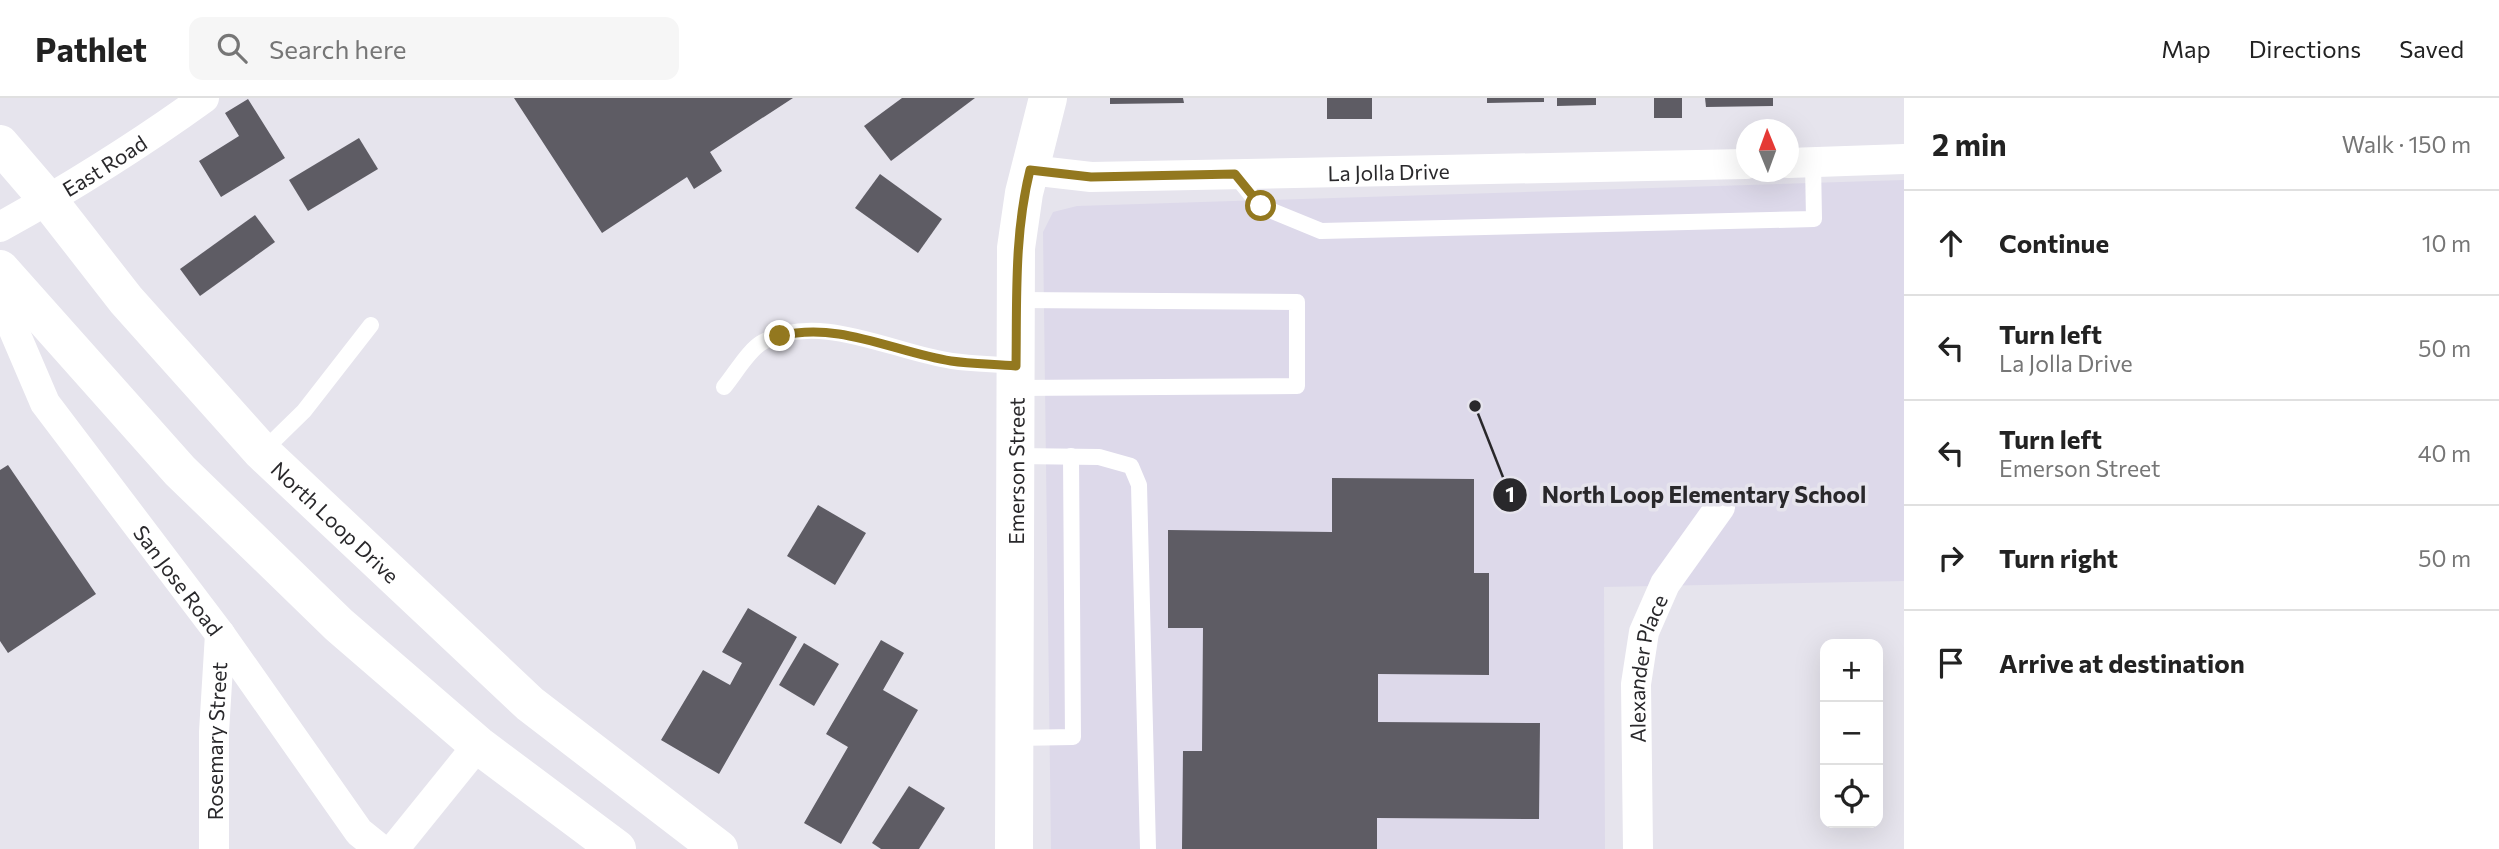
<!DOCTYPE html>
<meta charset="utf-8">
<style>
body{margin:0;font-family:Commissioner,sans-serif;background:#f6f6f6;color:#222}
.controls{position:absolute;right:21px;bottom:21px;display:grid;overflow:hidden;border-radius:14px;box-shadow:0 7px 28px #0002}
.controls button{width:63px;height:63px;display:grid;place-items:center;padding:0;border:0;border-bottom:2px solid #e0e0e0;background:#fff;color:#222;font:35px sans-serif}
.compass{position:absolute;left:1736px;top:21px;width:63px;height:63px;border-radius:50%;background:#fff;box-shadow:0 7px 28px #0002;rotate:359deg}
.stop{position:absolute;width:21px;height:21px;margin:-16px;border:5px solid #93781f;border-radius:50%;background:#fff}
.stop.end{background:#93781f;border-color:#fff;box-shadow:0 2px 7px #0008}
.list{margin:0;padding:0;list-style:none}
h2{display:flex;justify-content:space-between;align-items:center;height:91px;margin:0;padding:0 28px;font-size:30px}
h2 small{font-size:23px;font-weight:400;color:#767676}
.list li{display:grid;grid-template-columns:46px 1fr auto;gap:21px;align-items:center;box-sizing:border-box;height:105px;padding:0 28px;border-top:2px solid #e0e0e0}
.list b{display:block;font-size:26px;white-space:nowrap}
.list p{margin:0;font-size:23px;white-space:nowrap;color:#767676}
.list em{font-size:23px;font-style:normal;color:#767676}
.icon{flex:none;width:38px;height:38px;fill:none;stroke:currentColor;stroke-width:2;stroke-linecap:round;stroke-linejoin:round}
.map{position:relative;flex:none;width:1904px;height:751px;overflow:hidden}
header{display:flex;align-items:center;gap:42px;box-sizing:border-box;height:98px;padding:0 35px;background:#fff;border-bottom:2px solid #e0e0e0}
header strong{font-size:33px}
nav{display:flex;gap:38px;margin-inline-start:auto;font-size:24px}
.search{width:490px;height:63px;background:#f6f6f6;display:flex;align-items:center;gap:18px;box-sizing:border-box;padding:0 24px;border-radius:14px;color:#767676;font-size:26px}
main{display:flex}
aside{flex:1;background:#fff}
.map>svg:first-child{display:block}
.built{fill:#ddd9ea}
.building{fill:#5e5c64}
.lines{fill:none;stroke-linecap:round;stroke-linejoin:round}
.lane{stroke:#fff;stroke-width:16}
.street{stroke:#fff;stroke-width:30}
.secondary{stroke:#fff;stroke-width:38}
.route{stroke:#93781f;stroke-width:9}
.labels{text-anchor:middle;dominant-baseline:central;stroke-width:7;stroke-linejoin:round;paint-order:stroke}
.street-label{font-size:21px;fill:#29282b;stroke:#e6e4ed}
.leader{fill:none;stroke:#29282b;stroke-width:2.5}
.callout-dot{fill:#29282b;stroke:#e6e4ed;stroke-width:2.5}
.mark-label{font-size:21px;text-anchor:middle;font-weight:bold;fill:#fff}
.callout-label{font-size:23px;text-anchor:middle;font-weight:bold;fill:#29282b;stroke:#e6e4ed;stroke-width:7;stroke-linejoin:round;paint-order:stroke}
</style>
<header>
<strong>Pathlet</strong>
<div class="search"><svg class="icon" aria-label="search" viewBox="0 0 24 24"><circle cx="10" cy="10" r="6"/><path d="M15 15l6 6"/></svg>Search here</div>
<nav><a>Map</a><a>Directions</a><a>Saved</a></nav>
</header>
<main>
<div class="map">
<svg width="1904" height="751" viewBox="0 0 1904 751">
<rect width="100%" height="100%" fill="#e6e4ed"/>
<!-- built -->
<path class="built" d="M1904,82V483L1604,489L1605,751H1051L1043,134L1053,114L1077,108Z"/>
<!-- building -->
<g class="building">
<path d="M514,0H793L710,54L722,73L694,91L687,79L602,135Z"/>
<path d="M902,0H975L891,63L864,28Z"/>
<path d="M1110,0H1183L1184,5L1110,6Z"/>
<rect x="1327" y="0" width="45" height="21"/>
<path d="M1487,0H1544V4L1487,5Z"/>
<path d="M1557,0H1596V7L1557,8Z"/>
<rect x="1654" y="0" width="28" height="20"/>
<path d="M1705,0H1773V8L1706,9Z"/>
<path d="M248,1L285,60L221,99L199,63L239,38L225,15Z"/>
<path d="M359,40L378,71L308,113L289,82Z"/>
<path d="M880,76L942,121L918,155L855,110Z"/>
<path d="M255,117L275,144L200,198L180,171Z"/>
<path d="M8,367L96,496L8,555L0,543V372Z"/>
<path d="M1332,380L1474,381V475H1489V577L1378,576V624L1540,625L1539,721L1377,720V751H1182L1183,653H1202L1203,530H1168V432L1332,434Z"/>
<path d="M818,407L866,435L835,487L787,458Z"/>
<path d="M748,510L797,539L719,676L661,642L703,572L730,587L742,565L722,554Z"/>
<path d="M881,542L904,555L883,592L918,612L841,746L804,725L848,649L826,636Z"/>
<path d="M804,545L839,566L814,608L779,587Z"/>
<path d="M909,688L945,710L919,751H881L872,745Z"/>
</g>
<g class="lines">
<!-- lane -->
<g class="lane">
<path d="M1235,77L1260,108L1321,133L1814,121L1813,65"/>
<path d="M724,289C735,276 749,251 763,244C820,213 894,255 952,263C973,266 995,266 1016,268"/>
<path d="M1016,290L1297,288V204L1017,202"/>
<path d="M262,354L304,313L371,227"/>
<path d="M1016,358L1099,359L1131,368L1139,387L1148,751"/>
<path d="M1016,640L1073,639L1071,358"/>
</g>
<!-- street -->
<g class="street">
<path d="M1788,65L1904,61"/>
<path id="s1" d="M1030,72L1091,79L1746,66"/>
<path id="s2" d="M0,129C70,90 139,47 204,0"/>
<path id="s3" d="M0,200L45,305L220,536L359,734L380,751"/>
<path id="s4" d="M214,751V634L220,536"/>
<path d="M394,751L478,647"/>
<path id="s5" d="M1638,751L1636,586L1644,534L1665,486L1720,409"/>
</g>
<!-- secondary -->
<g class="secondary">
<path id="s6" d="M0,46L48,102L126,202L262,354L530,606L719,751"/>
<path d="M0,171L180,373L339,527L478,647L617,751"/>
<path id="s7" d="M1014,751L1016,150L1024,95L1048,0"/>
</g>
</g>
<g class="lines">
<!-- route -->
<path class="route" d="M780,238C839,223 894,254 951,263C972,266 995,266 1016,268C1017,202 1014,137 1030,72L1091,79L1235,76L1261,108"/>
</g>
<g class="labels">
<!-- street labels -->
<g class="street-label">
<text stroke="none"><textPath href="#s2" startOffset="121">East Road</textPath></text>
<text stroke="none"><textPath href="#s1" startOffset="359">La Jolla Drive</textPath></text>
<text stroke="none"><textPath href="#s7" startOffset="378">Emerson Street</textPath></text>
<text stroke="none"><textPath href="#s6" startOffset="506">North Loop Drive</textPath></text>
<text stroke="none"><textPath href="#s3" startOffset="336">San Jose Road</textPath></text>
<text stroke="none"><textPath href="#s5" startOffset="182">Alexander Place</textPath></text>
<text stroke="none"><textPath href="#s4" startOffset="108">Rosemary Street</textPath></text>
</g>
</g>
<!-- callouts -->
<path class="leader" d="M1475 308L1510 397"/>
<g class="callout-dot">
<circle cx="1475" cy="308" r="7"/>
<circle cx="1510" cy="397" r="18"/>
</g>
<g class="mark-label">
<text x="1510" y="404">1</text>
</g>
<g class="callout-label">
<text x="1704" y="405">North Loop Elementary School</text>
</g>
</svg>
<div class="controls">
<button>+</button>
<button>−</button>
<button><svg class="icon" aria-label="locate" viewBox="0 0 24 24"><circle cx="12" cy="12" r="6"/><path d="M12 2v4M12 18v4M2 12h4M18 12h4"/></svg></button>
</div>
<svg class="compass" viewBox="-18 -18 36 36"><path d="M0-13l5 13h-10z" fill="#e53935"/><path d="M0 13l5-13h-10z" fill="#767676"/></svg>
<div class="stop" style="left:1261px;top:108px"></div>
<div class="stop end" style="left:780px;top:238px"></div>
</div>
<aside>
<h2>2 min<small>Walk · 150 m</small></h2>
<ul class="list">
<li><svg class="icon" aria-label="ahead" viewBox="0 0 24 24"><path d="M12 20V5M6 11l6-6 6 6"/></svg><div><b>Continue</b></div><em>10 m</em></li>
<li><svg class="icon" aria-label="left" viewBox="0 0 24 24"><path d="M17 20v-9H6M10 6l-5 5 5 5"/></svg><div><b>Turn left</b><p>La Jolla Drive</p></div><em>50 m</em></li>
<li><svg class="icon" aria-label="left" viewBox="0 0 24 24"><path d="M17 20v-9H6M10 6l-5 5 5 5"/></svg><div><b>Turn left</b><p>Emerson Street</p></div><em>40 m</em></li>
<li><svg class="icon" aria-label="right" viewBox="0 0 24 24"><path d="M7 20v-9h11M14 6l5 5-5 5"/></svg><div><b>Turn right</b></div><em>50 m</em></li>
<li><svg class="icon" aria-label="arrive" viewBox="0 0 24 24"><path d="M6 21V4h12l-3 4 3 4H6"/></svg><div><b>Arrive at destination</b></div></li>
</ul>
</aside>
</main>
